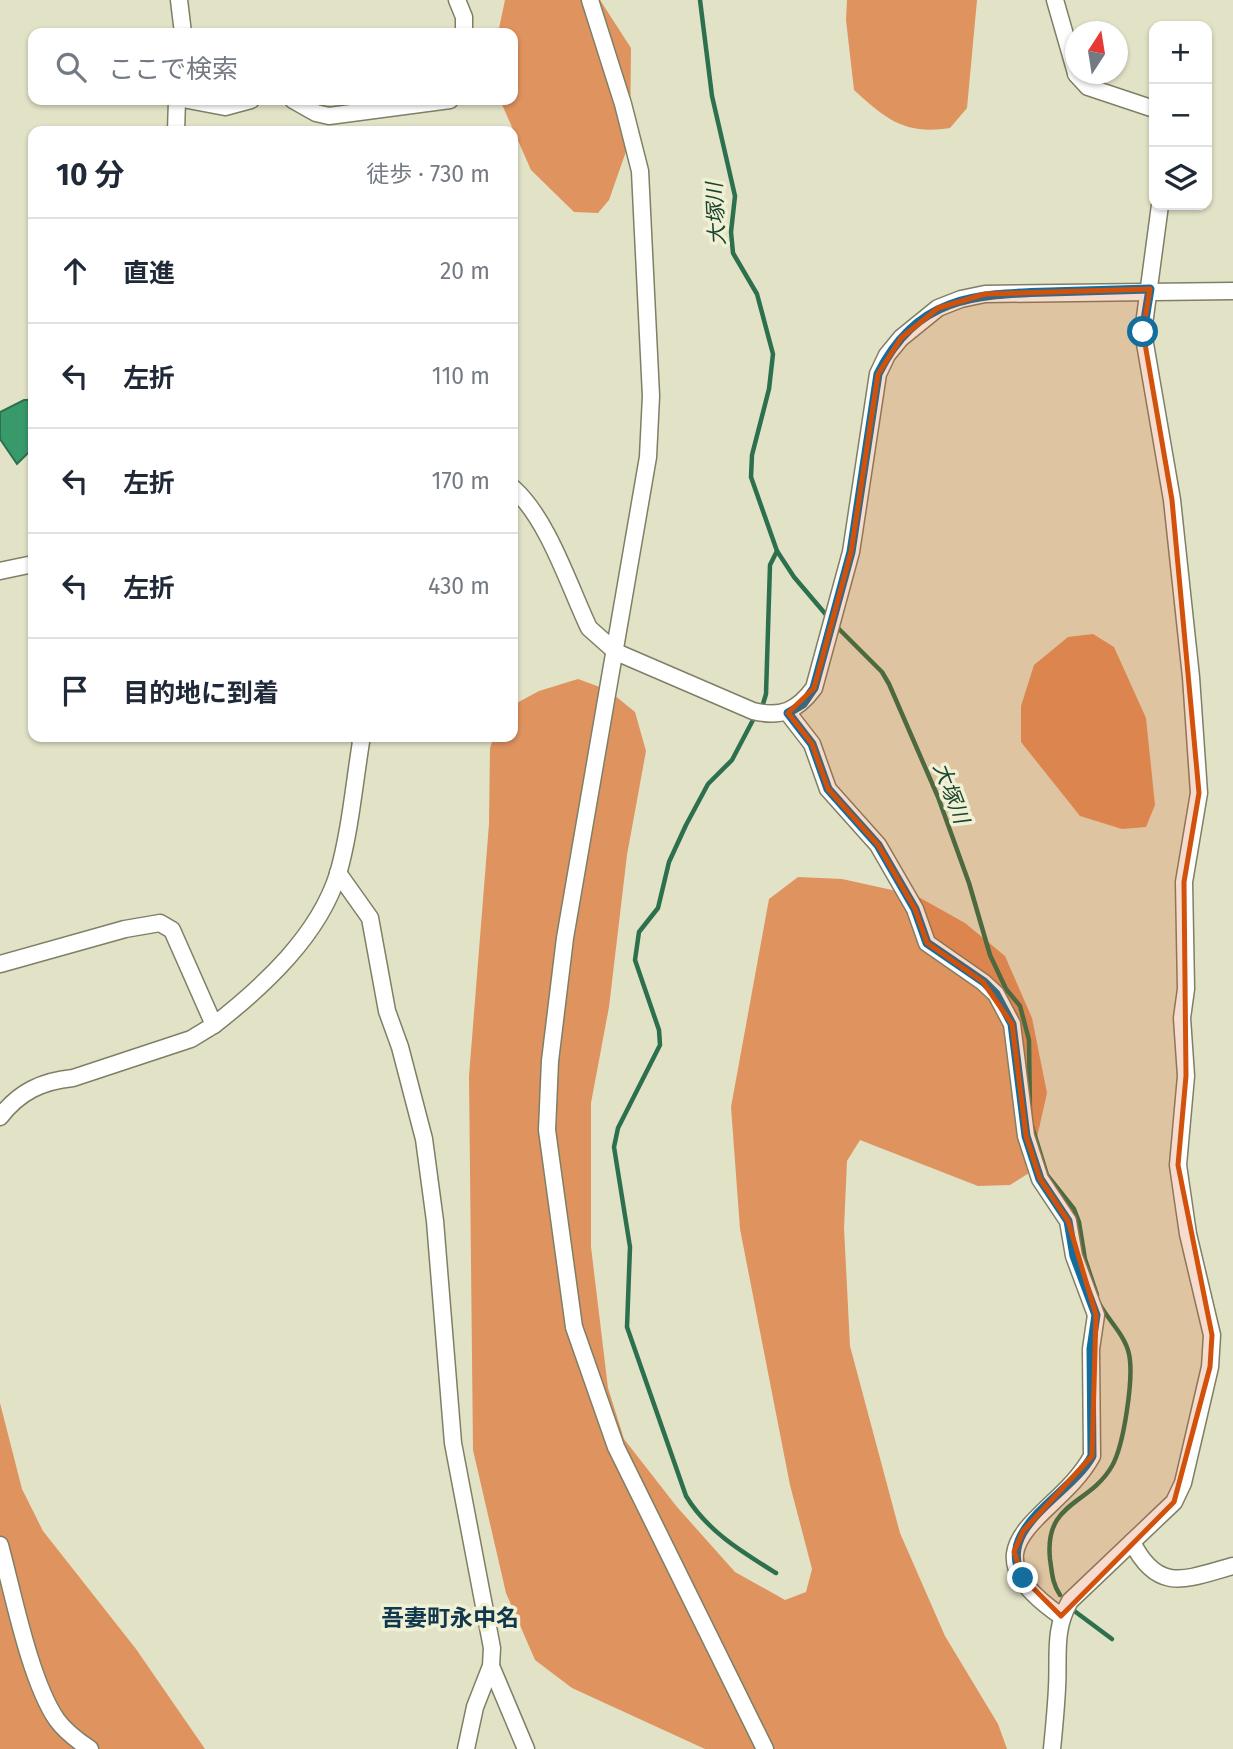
<!DOCTYPE html>
<html lang="ja">
<meta charset="utf-8">
<style>
body{margin:0;font-family:"Fira Sans","Noto Sans JP",sans-serif;background:#f6f6f7;color:#1f2937}
.controls{position:absolute;right:21px;top:21px;display:grid;overflow:hidden;border-radius:14px;box-shadow:0 2px 5px #0004}
.controls button{width:63px;height:63px;display:grid;place-items:center;padding:0;border:0;border-bottom:2px solid #e0e1e3;background:#fff;color:#1f2937;font:35px sans-serif}
.compass{position:absolute;left:1065px;top:21px;width:63px;height:63px;border-radius:50%;background:#fff;box-shadow:0 2px 5px #0004;rotate:12deg}
.stop{position:absolute;width:21px;height:21px;margin:-16px;border:5px solid #146e9d;border-radius:50%;background:#fff}
.stop.end{background:#146e9d;border-color:#fff;box-shadow:0 2px 7px #0008}
.list{margin:0;padding:0;list-style:none}
h2{display:flex;justify-content:space-between;align-items:center;height:91px;margin:0;padding:0 28px;font-size:30px}
h2 small{font-size:23px;font-weight:400;color:#747a83}
.list li{display:grid;grid-template-columns:46px 1fr auto;gap:21px;align-items:center;box-sizing:border-box;height:105px;padding:0 28px;border-top:2px solid #e0e1e3}
.list b{display:block;font-size:26px;white-space:nowrap}
.list em{font-size:23px;font-style:normal;color:#747a83}
.icon{flex:none;width:38px;height:38px;fill:none;stroke:currentColor;stroke-width:2;stroke-linecap:round;stroke-linejoin:round}
.map{position:relative;flex:none;width:1233px;height:1749px;overflow:hidden}
.search{position:absolute;background:#fff;box-shadow:0 2px 5px #0004;left:28px;top:28px;width:490px;height:77px;display:flex;align-items:center;gap:18px;box-sizing:border-box;padding:0 24px;border-radius:14px;color:#747a83;font-size:26px}
.panel{position:absolute;background:#fff;box-shadow:0 2px 5px #0004;left:28px;top:126px;width:490px;height:616px;border-radius:14px}
.map>svg:first-child{display:block}
.forest{fill:#df935f}
.water{fill:#38996b;stroke:#2c704d;stroke-width:2}
.lines{fill:none;stroke-linecap:round;stroke-linejoin:round}
.stream{stroke:#2c704d;stroke-width:4.5}
.street-casing{stroke:#7f7f66;stroke-width:19}
.street{stroke:#fff;stroke-width:16}
.route{stroke:#146e9d;stroke-width:9}
.marked{fill:#d2520c;fill-opacity:0.2;stroke:#d2520c;stroke-width:5;stroke-linejoin:round}
.labels{text-anchor:middle;dominant-baseline:central;stroke-width:7;stroke-linejoin:round;paint-order:stroke}
.water-label{font-size:21px;font-style:italic;fill:#1c4531;stroke:#f0f0d4}
.quarter-label{font-size:23px;font-weight:bold;fill:#0f374e;stroke:#f0f0d4}
</style>
<div class="map">
<svg width="1233" height="1749" viewBox="0 0 1233 1749">
<rect width="100%" height="100%" fill="#e2e2c7"/>
<!-- forest -->
<g class="forest">
<path d="M505,0H600L631,48L630,140L609,200L598,213L574,212L531,170L500,100H513V33H498Z"/>
<path d="M847,0H977L967,108L950,128C904,135 886,119 854,90L846,20Z"/>
<path d="M1093,634L1114,647L1146,718L1155,805L1146,827L1122,829L1080,816L1021,742V706L1034,665L1068,637Z"/>
<path d="M578,679L608,690L635,712L646,751L627,855L609,1007L591,1103V1247L608,1388L624,1439L677,1507L735,1572L785,1600L806,1592L812,1569L790,1485L740,1229L731,1107L769,899L798,877L842,879L915,895L965,923L1005,956L1032,1018L1047,1093L1029,1173L1010,1185L978,1186L860,1140L847,1161L844,1228L850,1346L900,1533L945,1636L998,1724L1007,1749H705L572,1688L535,1660L506,1593L473,1450L469,1076L489,824L490,748L494,737H513V705L539,691Z"/>
<path d="M0,1403L22,1489L43,1531L136,1649L205,1749H0Z"/>
</g>
<!-- water -->
<path class="water" d="M24,400H33V448L17,464L0,439V412Z"/>
<g class="lines">
<!-- stream -->
<g class="stream">
<path d="M700,0L712,96L735,196L731,232L733,253L757,294L773,354L769,389L752,455L751,477L777,551L794,577L828,617"/>
<path d="M836,626L882,672L889,684L938,797L969,883L990,955L1006,989L1020,1006L1029,1040L1030,1114"/>
<path d="M763,704L766,694L770,565L777,551"/>
<path d="M753,720L732,760L708,784L686,825L669,862L658,908L639,932L635,960L659,1030L660,1045L618,1128L614,1147L630,1247L627,1327L686,1496C707,1531 742,1552 776,1573"/>
<path d="M1031,1123L1047,1175L1074,1209L1079,1222L1085,1259L1097,1295"/>
<path d="M1060,1595C1052,1583 1052,1572 1050,1559C1044,1501 1089,1506 1112,1466C1124,1445 1134,1377 1129,1354C1125,1335 1108,1320 1099,1303"/>
<path d="M1073,1610L1112,1639"/>
</g>
<!-- street casing -->
<g class="street-casing">
<g id="street">
<path d="M179,0L183,33"/>
<path d="M457,0L464,17V33"/>
<path d="M590,0L623,104L640,171L651,396L648,457L565,938L550,1061L547,1130L574,1327L616,1447L765,1749"/>
<path d="M1055,0L1076,73"/>
<path d="M1076,74L1088,87L1154,109"/>
<path d="M188,100L225,107L251,100"/>
<path d="M293,100L316,113L329,116L450,100"/>
<path d="M176,131L177,100"/>
<path d="M513,488C548,519 569,586 589,628L616,652L753,711C781,718 797,711 814,688L851,552L878,374L887,355L901,338L938,308L961,299L985,294L1233,291"/>
<path d="M0,571L33,564"/>
<path d="M788,713L812,744L828,789L878,845L915,909L927,943L983,982L996,994L1012,1024L1026,1136L1040,1179L1068,1221L1074,1256L1096,1315L1091,1349L1092,1456C1058,1519 956,1543 1061,1616"/>
<path d="M338,873L370,918L387,1011L400,1047L424,1139L435,1221L453,1443L492,1648L491,1666L475,1707L466,1749"/>
<path d="M0,964L125,929L160,923L172,930L214,1025C264,986 319,935 338,874C350,832 354,785 361,742L359,737"/>
<path d="M0,1117C19,1092 42,1081 73,1078L191,1039L214,1025"/>
<path d="M1132,1542C1158,1594 1186,1579 1233,1566"/>
<path d="M0,1545C13,1593 30,1681 57,1720C66,1732 78,1741 90,1749"/>
<path d="M491,1666L526,1749"/>
<path d="M1052,1749C1054,1729 1056,1708 1057,1688C1059,1656 1053,1630 1070,1601L1174,1502L1183,1483L1210,1367L1212,1335L1188,1234L1178,1165L1186,1076L1182,1018L1186,989L1184,882L1199,793L1191,677L1172,500L1143,332L1160,205"/>
</g>
</g>
<!-- street -->
<use href="#street" class="street"/>
</g>
<g class="lines">
<!-- route -->
<path class="route" d="M1023,1578C993,1528 1071,1495 1092,1456L1091,1349L1096,1315L1074,1256L1068,1221L1040,1179L1026,1136L1012,1024L996,994L984,982L927,943L915,909L878,845L828,789L812,744L788,713L803,704L814,688L851,552L878,374C916,297 973,294 1049,292C1083,291 1117,290 1150,289L1143,332"/>
</g>
<!-- marked area -->
<path class="marked" d="M1150,289L1143,332L1172,500L1199,793L1184,882L1186,1076L1178,1165L1212,1335L1210,1367L1174,1502L1061,1616L1023,1578L1014,1552L1023,1531L1092,1456L1096,1315L1068,1221L1040,1179L1026,1136L1012,1024L983,982L927,943L915,909L878,845L828,789L812,744L788,713L814,688L851,552L878,374L901,338L938,308L985,294Z"/>
<g class="labels">
<!-- water labels -->
<g class="water-label">
<text transform="translate(716 214) rotate(-93)">大塚川</text>
<text transform="translate(951 793) rotate(69)">大塚川</text>
</g>
<!-- quarter labels -->
<g class="quarter-label">
<text x="450" y="1618">吾妻町永中名</text>
</g>
</g>
</svg>
<div class="controls">
<button>+</button>
<button>−</button>
<button><svg class="icon" aria-label="layers" viewBox="0 0 24 24"><path d="M12 4l9 5-9 5-9-5zM3 14l9 5 9-5"/></svg></button>
</div>
<svg class="compass" viewBox="-18 -18 36 36"><path d="M0-13l5 13h-10z" fill="#e53935"/><path d="M0 13l5-13h-10z" fill="#747a83"/></svg>
<div class="stop" style="left:1143px;top:332px"></div>
<div class="stop end" style="left:1023px;top:1578px"></div>
<div class="search"><svg class="icon" aria-label="search" viewBox="0 0 24 24"><circle cx="10" cy="10" r="6"/><path d="M15 15l6 6"/></svg>ここで検索</div>
<section class="panel">
<h2>10 分<small>徒歩 · 730 m</small></h2>
<ul class="list">
<li><svg class="icon" aria-label="ahead" viewBox="0 0 24 24"><path d="M12 20V5M6 11l6-6 6 6"/></svg><div><b>直進</b></div><em>20 m</em></li>
<li><svg class="icon" aria-label="left" viewBox="0 0 24 24"><path d="M17 20v-9H6M10 6l-5 5 5 5"/></svg><div><b>左折</b></div><em>110 m</em></li>
<li><svg class="icon" aria-label="left" viewBox="0 0 24 24"><path d="M17 20v-9H6M10 6l-5 5 5 5"/></svg><div><b>左折</b></div><em>170 m</em></li>
<li><svg class="icon" aria-label="left" viewBox="0 0 24 24"><path d="M17 20v-9H6M10 6l-5 5 5 5"/></svg><div><b>左折</b></div><em>430 m</em></li>
<li><svg class="icon" aria-label="arrive" viewBox="0 0 24 24"><path d="M6 21V4h12l-3 4 3 4H6"/></svg><div><b>目的地に到着</b></div></li>
</ul>
</section>
</div>
